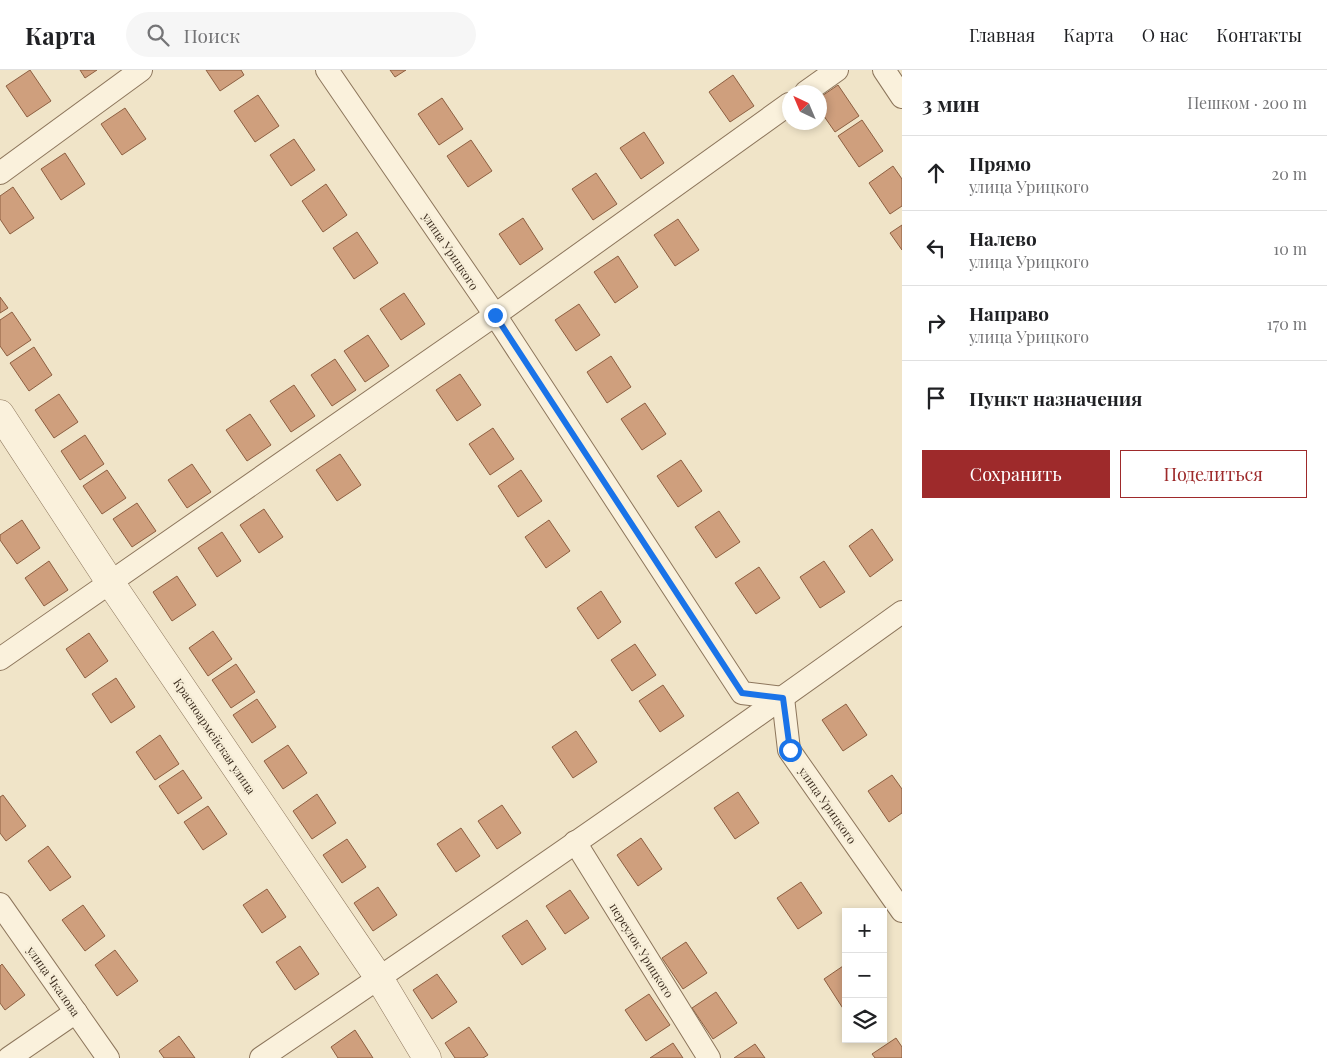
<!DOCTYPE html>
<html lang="ru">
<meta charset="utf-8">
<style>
body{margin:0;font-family:"Playfair Display",serif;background:#f6f6f6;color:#202124}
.controls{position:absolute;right:15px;bottom:15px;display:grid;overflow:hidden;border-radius:0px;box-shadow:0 2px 8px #0003}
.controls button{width:45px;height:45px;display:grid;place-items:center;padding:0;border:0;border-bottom:1px solid #e0e0e0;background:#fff;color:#202124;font:25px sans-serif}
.compass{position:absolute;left:782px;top:15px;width:45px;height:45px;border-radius:50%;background:#fff;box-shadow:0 2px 8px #0003;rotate:316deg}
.stop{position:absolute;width:15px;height:15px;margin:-11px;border:4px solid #1a73e8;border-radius:50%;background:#fff}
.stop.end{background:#1a73e8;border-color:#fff;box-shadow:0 1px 5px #0008}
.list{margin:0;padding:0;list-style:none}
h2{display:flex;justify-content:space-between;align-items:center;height:65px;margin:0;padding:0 20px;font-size:21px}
h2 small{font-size:16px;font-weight:400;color:#757577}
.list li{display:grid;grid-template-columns:32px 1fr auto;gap:15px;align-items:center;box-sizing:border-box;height:75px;padding:0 20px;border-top:1px solid #e0e0e0}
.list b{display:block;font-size:19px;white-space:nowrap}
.list p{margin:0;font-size:16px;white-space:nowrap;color:#757577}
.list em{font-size:16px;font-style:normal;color:#757577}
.actions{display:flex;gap:10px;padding:15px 20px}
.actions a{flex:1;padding:11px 0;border:1px solid #9e2a2b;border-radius:0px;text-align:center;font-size:18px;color:#9e2a2b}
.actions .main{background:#9e2a2b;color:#fff}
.icon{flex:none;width:28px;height:28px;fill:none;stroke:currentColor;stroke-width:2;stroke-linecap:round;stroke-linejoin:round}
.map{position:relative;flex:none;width:902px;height:988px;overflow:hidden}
header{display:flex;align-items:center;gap:30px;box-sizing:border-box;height:70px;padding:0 25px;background:#fff;border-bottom:1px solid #e0e0e0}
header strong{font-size:24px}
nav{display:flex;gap:28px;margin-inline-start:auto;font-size:18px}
.search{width:350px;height:45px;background:#f6f6f6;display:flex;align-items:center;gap:12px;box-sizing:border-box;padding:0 18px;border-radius:28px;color:#757577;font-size:19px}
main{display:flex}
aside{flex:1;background:#fff}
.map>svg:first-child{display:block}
.building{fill:#cf9f7d;stroke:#8d5f41}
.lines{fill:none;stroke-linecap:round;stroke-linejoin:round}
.minor-casing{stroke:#8d765c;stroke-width:24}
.tertiary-casing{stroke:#8d765c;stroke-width:29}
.minor{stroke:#faf1dc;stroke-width:22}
.tertiary{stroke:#faf1dc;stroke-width:28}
.route{stroke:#1a73e8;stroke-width:6}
.labels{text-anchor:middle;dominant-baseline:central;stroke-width:5;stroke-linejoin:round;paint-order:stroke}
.street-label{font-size:12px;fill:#3d2e20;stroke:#f7eed8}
</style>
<header>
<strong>Карта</strong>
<div class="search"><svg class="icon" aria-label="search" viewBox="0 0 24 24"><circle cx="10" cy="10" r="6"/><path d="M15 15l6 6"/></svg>Поиск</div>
<nav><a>Главная</a><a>Карта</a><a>О нас</a><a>Контакты</a></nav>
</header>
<main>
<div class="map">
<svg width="902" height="988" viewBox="0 0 902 988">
<rect width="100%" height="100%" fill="#f0e4c8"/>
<!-- building -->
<g class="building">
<path d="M30,0L51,31L27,47L6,16Z"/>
<path d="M80,0H97L85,8Z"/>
<path d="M206,0H241L244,5L220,21Z"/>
<path d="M390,0H406L395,7Z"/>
<path d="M733,5L754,36L730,52L709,22Z"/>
<path d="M838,15L859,46L835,62L819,39V28Z"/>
<path d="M258,25L279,56L255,72L234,41Z"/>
<path d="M442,28L463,59L439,75L418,44Z"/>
<path d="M125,38L146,69L122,85L101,54Z"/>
<path d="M862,50L883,81L859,97L838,66Z"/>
<path d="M644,62L664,93L641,109L620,78Z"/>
<path d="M294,69L315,100L291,116L270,85Z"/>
<path d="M471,70L492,101L468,117L447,86Z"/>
<path d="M65,83L85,114L61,130L41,99Z"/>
<path d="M893,96L902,109V136L890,144L869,113Z"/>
<path d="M596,103L617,134L593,150L572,119Z"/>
<path d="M326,114L347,145L323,162L302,131Z"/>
<path d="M13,117L34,148L10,164L0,149V126Z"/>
<path d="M523,148L543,179L520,195L499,164Z"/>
<path d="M678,149L699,180L675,196L654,165Z"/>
<path d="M902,155V180L890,163Z"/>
<path d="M357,162L378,193L354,209L333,178Z"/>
<path d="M618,186L638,217L615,233L594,202Z"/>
<path d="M404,223L425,254L401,270L380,239Z"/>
<path d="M0,227L8,238L0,243Z"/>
<path d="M579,234L600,265L576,281L555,250Z"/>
<path d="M12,242L31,270L7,286L0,276V250Z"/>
<path d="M368,265L389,296L365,312L344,281Z"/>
<path d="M34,277L52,305L29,321L10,293Z"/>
<path d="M611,286L631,317L607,333L587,302Z"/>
<path d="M335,289L356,320L332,336L311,305Z"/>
<path d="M460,304L481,335L457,351L436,320Z"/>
<path d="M294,315L315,346L291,362L270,331Z"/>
<path d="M59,324L78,352L54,368L35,340Z"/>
<path d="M645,333L666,364L642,380L621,349Z"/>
<path d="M250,344L271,375L247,391L226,360Z"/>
<path d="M493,358L514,389L490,405L469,374Z"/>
<path d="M85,365L104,394L80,410L61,381Z"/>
<path d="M340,384L361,415L337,431L316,400Z"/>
<path d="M681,390L702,421L678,437L657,406Z"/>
<path d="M192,394L211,422L187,438L168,410Z"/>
<path d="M107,400L126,428L102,444L83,416Z"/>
<path d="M521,400L542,431L518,447L498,416Z"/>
<path d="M137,433L156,461L132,477L113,449Z"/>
<path d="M264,439L283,467L259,483L240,455Z"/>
<path d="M719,441L740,472L716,488L695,457Z"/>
<path d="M22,450L40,478L17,494L0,470V465Z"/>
<path d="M549,450L570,481L546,498L525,467Z"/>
<path d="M872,459L893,490L870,507L849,476Z"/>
<path d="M222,462L241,491L217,507L198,478Z"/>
<path d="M49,491L68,520L44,536L25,508Z"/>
<path d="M824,491L845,522L820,538L800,507Z"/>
<path d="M759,497L780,528L756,544L735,513Z"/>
<path d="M177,506L196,535L172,551L153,522Z"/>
<path d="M601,521L621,552L598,569L577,538Z"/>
<path d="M213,561L232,589L208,606L189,578Z"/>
<path d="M89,563L108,591L85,608L66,579Z"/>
<path d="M635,574L656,605L632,621L611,590Z"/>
<path d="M236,594L255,622L231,638L212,610Z"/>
<path d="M116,608L135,637L111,653L92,624Z"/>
<path d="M663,615L684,646L660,662L639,631Z"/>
<path d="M257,629L276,657L252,673L233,645Z"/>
<path d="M846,634L867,665L843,681L822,650Z"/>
<path d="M576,661L597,692L573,708L552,677Z"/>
<path d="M160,665L179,694L155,710L136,682Z"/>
<path d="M288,675L307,703L283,719L264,691Z"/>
<path d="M183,700L202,728L178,744L159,716Z"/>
<path d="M892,705L902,719V743L889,752L868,721Z"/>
<path d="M738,722L759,753L735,769L714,738Z"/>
<path d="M317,724L336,753L312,769L293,741Z"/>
<path d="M3,725L26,756L6,771L0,763V727Z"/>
<path d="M502,735L521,763L497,779L478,751Z"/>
<path d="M208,736L227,764L203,780L184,752Z"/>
<path d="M461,758L480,786L456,802L437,774Z"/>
<path d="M641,768L662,799L638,816L617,785Z"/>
<path d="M347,769L366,797L342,813L323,785Z"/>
<path d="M48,776L71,807L50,821L28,791Z"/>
<path d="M801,812L822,843L798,859L777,828Z"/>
<path d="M378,817L397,845L373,861L354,833Z"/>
<path d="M267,819L286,847L262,863L243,835Z"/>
<path d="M570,820L589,848L565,864L546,836Z"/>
<path d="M83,835L105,866L85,881L62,850Z"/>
<path d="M527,850L546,879L522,895L502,866Z"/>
<path d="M686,872L707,903L683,919L662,888Z"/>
<path d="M300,876L319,904L295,920L276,892Z"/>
<path d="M115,880L138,911L117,926L95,895Z"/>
<path d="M2,894L25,925L5,940L0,933V896Z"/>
<path d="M846,894V939L844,940L824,909Z"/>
<path d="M437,904L457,932L432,949L413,920Z"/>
<path d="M716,922L737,953L713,969L692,938Z"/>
<path d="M649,924L670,955L646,971L625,940Z"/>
<path d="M469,957L488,985L483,988H455L445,973Z"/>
<path d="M355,960L373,988H338L331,977Z"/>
<path d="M179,966L195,988H164L159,981Z"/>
<path d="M896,968L902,977V988H875L872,984Z"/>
<path d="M673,973L683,988H650Z"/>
<path d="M755,974L765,988H734Z"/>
</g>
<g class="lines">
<!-- minor casing -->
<g class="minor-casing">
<g id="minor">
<path d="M327,0L495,245L742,623L783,628L789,680L902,841"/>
<path d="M884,0L902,27"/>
<path d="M806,22L837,0"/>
<path d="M0,103L141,0"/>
<path d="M0,589L495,245L789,34"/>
<path d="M575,772L709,988"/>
<path d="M0,834L108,988"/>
<path d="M9,988L76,942"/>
<path d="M261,988C477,842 691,694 902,542"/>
</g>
</g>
<!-- tertiary casing -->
<g class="tertiary-casing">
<path id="tertiary" d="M0,344L110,512L379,908L427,988"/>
</g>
<!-- minor -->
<use href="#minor" class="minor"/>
<!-- tertiary -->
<use href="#tertiary" class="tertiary"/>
</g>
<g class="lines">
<!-- route -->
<path class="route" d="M495,245L742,623L783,628L790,680"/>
</g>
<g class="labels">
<!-- street labels -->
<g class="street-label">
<text transform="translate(451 181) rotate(56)">улица Урицкого</text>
<text transform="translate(215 666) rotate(56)">Красноармейская улица</text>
<text transform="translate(828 735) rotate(55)">улица Урицкого</text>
<text transform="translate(642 880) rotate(58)">переулок Урицкого</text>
<text transform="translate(54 911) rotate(55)">улица Чкалова</text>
</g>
</g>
</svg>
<div class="controls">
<button>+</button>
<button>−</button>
<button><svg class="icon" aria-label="layers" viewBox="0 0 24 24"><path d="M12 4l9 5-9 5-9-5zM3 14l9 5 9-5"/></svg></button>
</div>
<svg class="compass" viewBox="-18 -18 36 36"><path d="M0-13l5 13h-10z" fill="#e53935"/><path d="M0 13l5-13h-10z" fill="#757577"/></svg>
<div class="stop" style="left:790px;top:680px"></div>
<div class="stop end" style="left:495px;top:245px"></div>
</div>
<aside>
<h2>3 мин<small>Пешком · 200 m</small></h2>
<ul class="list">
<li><svg class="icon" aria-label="ahead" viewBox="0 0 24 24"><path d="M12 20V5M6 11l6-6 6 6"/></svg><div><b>Прямо</b><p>улица Урицкого</p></div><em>20 m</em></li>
<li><svg class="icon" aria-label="left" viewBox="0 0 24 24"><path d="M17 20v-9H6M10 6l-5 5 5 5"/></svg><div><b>Налево</b><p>улица Урицкого</p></div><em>10 m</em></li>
<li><svg class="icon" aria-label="right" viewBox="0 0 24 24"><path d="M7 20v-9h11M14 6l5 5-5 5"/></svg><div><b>Направо</b><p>улица Урицкого</p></div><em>170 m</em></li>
<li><svg class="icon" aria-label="arrive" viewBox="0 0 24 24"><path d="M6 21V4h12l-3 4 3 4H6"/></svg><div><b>Пункт назначения</b></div></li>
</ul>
<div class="actions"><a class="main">Сохранить</a><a>Поделиться</a></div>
</aside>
</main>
